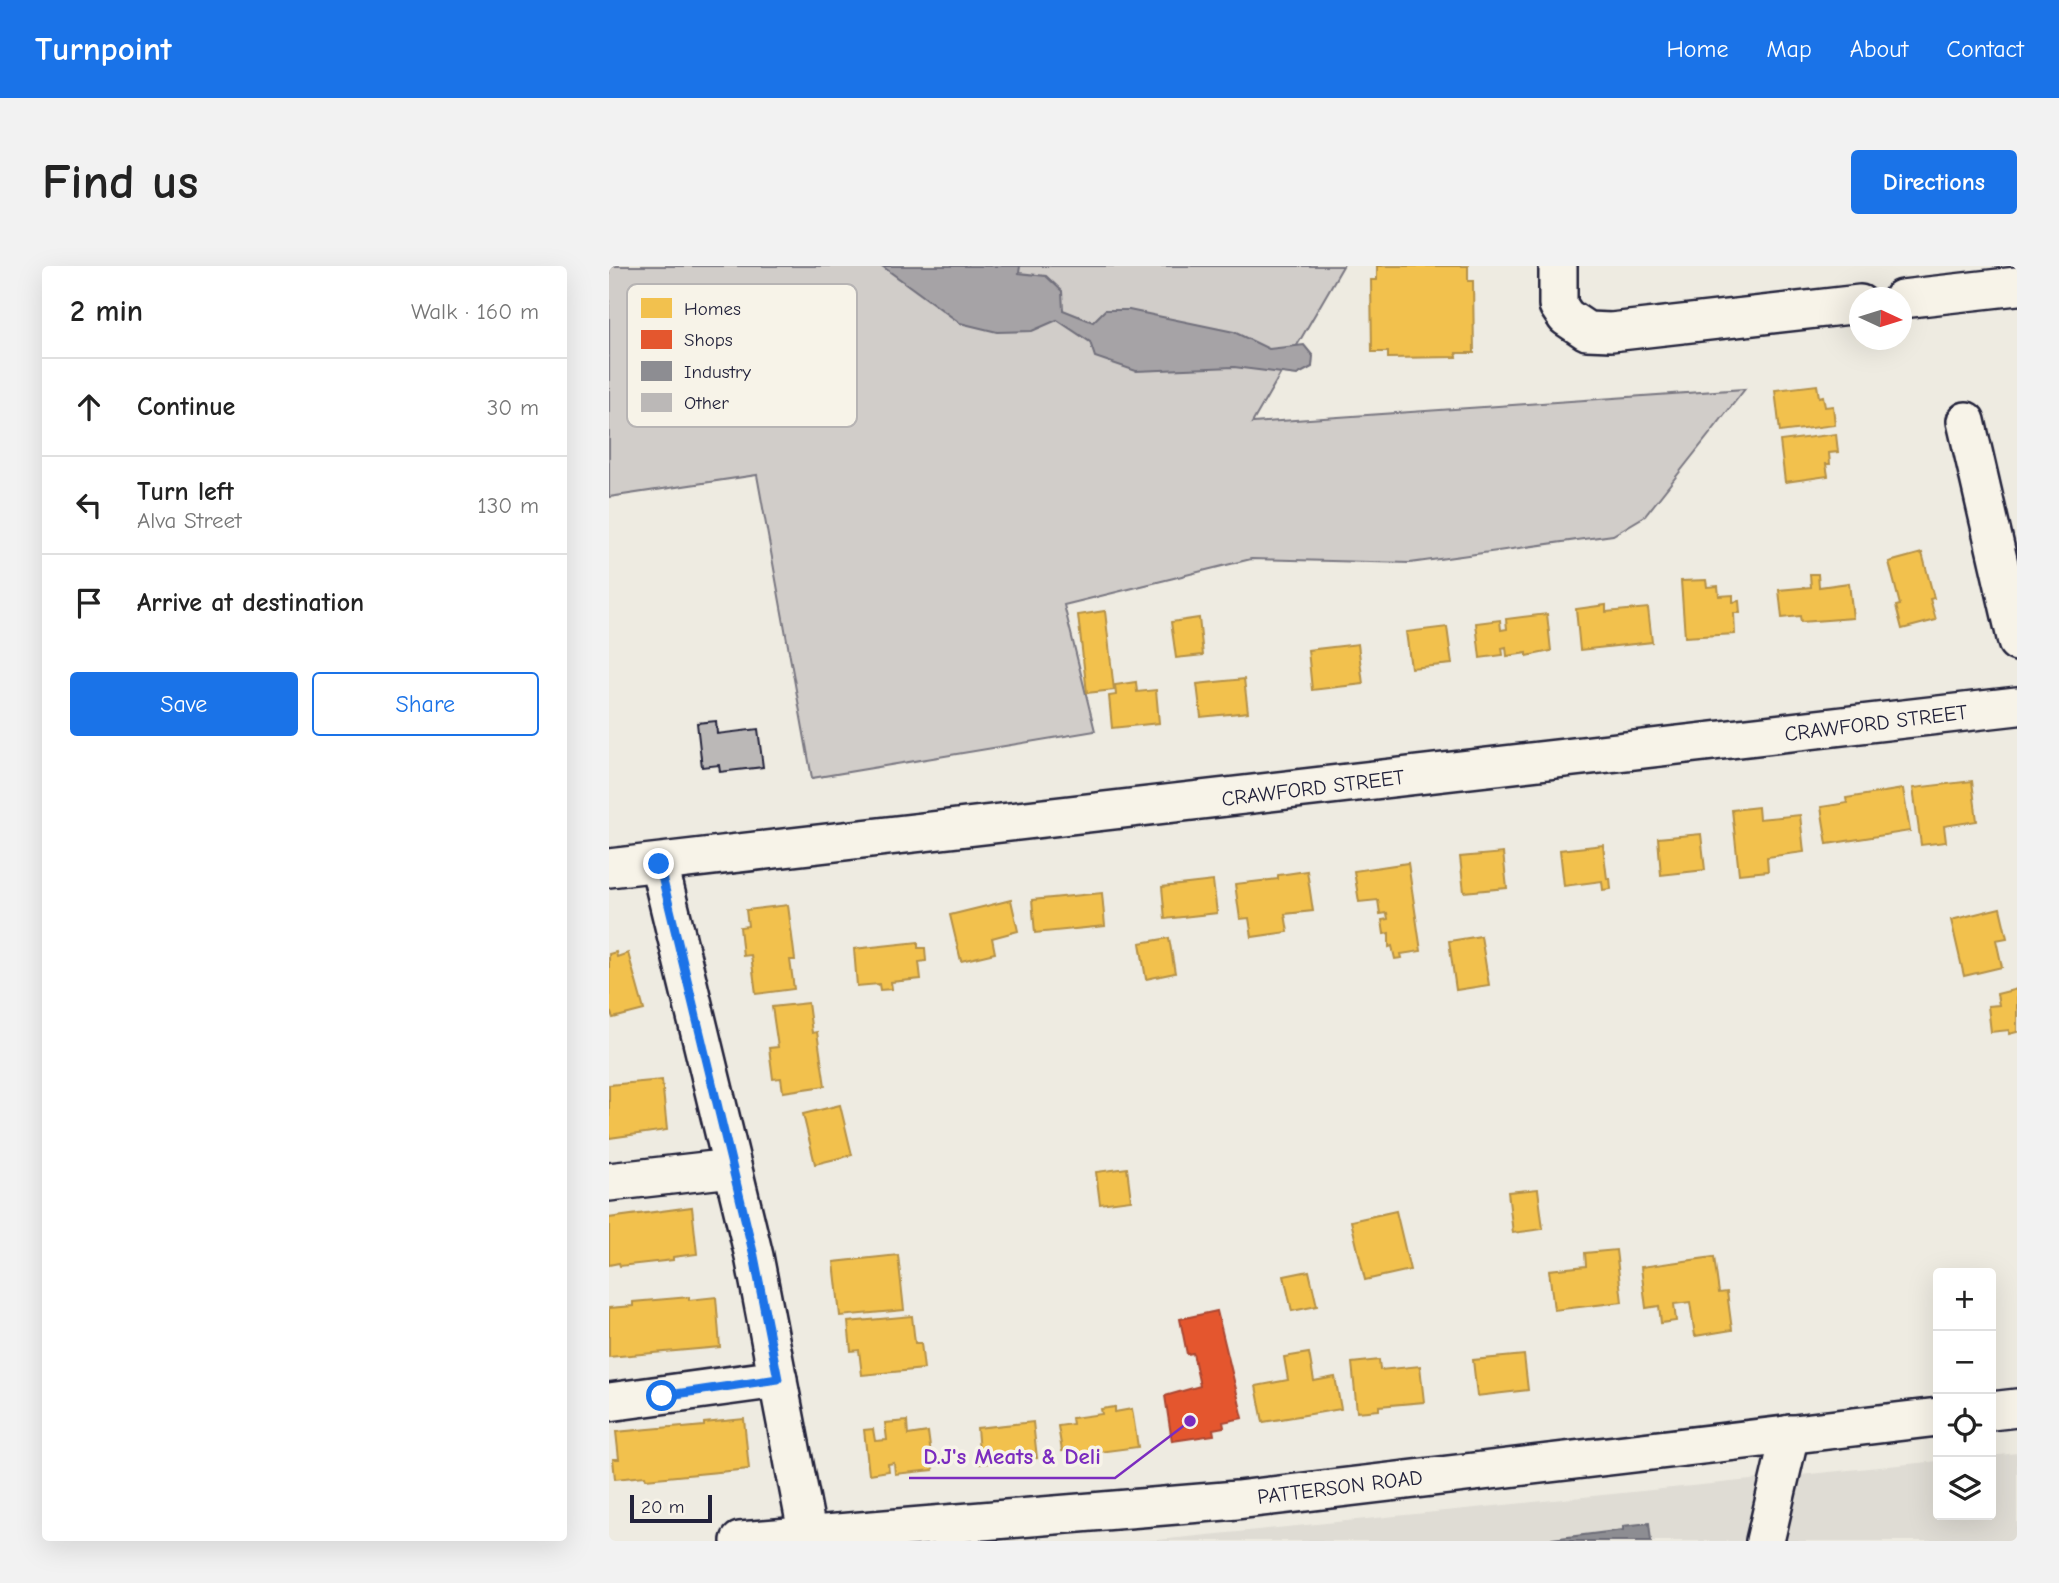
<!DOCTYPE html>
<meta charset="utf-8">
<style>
body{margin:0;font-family:"Comic Neue",sans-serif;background:#f2f2f2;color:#222}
.controls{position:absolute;right:21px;bottom:21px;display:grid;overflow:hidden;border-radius:7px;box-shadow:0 7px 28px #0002}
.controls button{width:63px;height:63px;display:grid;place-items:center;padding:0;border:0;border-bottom:2px solid #e0e0e0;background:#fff;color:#222;font:35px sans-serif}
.compass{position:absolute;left:1240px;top:21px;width:63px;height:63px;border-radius:50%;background:#fff;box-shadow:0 7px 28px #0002;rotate:94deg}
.scale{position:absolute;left:21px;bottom:18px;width:82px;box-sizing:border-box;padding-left:7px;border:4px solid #22223b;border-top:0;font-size:19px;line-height:24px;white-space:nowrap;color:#22223b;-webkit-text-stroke:5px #f7f3e8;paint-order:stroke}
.stop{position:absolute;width:21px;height:21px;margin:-16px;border:5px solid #1a73e8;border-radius:50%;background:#fff}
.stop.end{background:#1a73e8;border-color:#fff;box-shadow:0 2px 7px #0008}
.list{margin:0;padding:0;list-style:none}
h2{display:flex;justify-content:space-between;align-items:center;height:91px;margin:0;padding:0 28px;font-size:30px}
h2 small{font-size:23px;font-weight:400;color:#767676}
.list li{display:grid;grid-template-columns:46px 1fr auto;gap:21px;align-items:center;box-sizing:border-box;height:98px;padding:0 28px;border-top:2px solid #e0e0e0}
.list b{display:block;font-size:26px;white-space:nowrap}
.list p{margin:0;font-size:23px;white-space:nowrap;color:#767676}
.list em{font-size:23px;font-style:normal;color:#767676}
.actions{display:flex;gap:14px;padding:21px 28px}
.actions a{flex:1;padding:16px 0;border:2px solid #1a73e8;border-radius:7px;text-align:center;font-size:24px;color:#1a73e8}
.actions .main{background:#1a73e8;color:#fff}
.icon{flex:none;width:38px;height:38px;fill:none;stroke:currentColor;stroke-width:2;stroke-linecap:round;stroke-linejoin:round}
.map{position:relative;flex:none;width:1408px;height:1275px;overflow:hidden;border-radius:7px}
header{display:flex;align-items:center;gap:42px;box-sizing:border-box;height:98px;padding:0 35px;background:#1a73e8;color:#fff}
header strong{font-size:33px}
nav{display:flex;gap:38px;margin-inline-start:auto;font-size:24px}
.intro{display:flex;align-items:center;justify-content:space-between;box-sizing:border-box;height:168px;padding:0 42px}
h1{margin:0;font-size:49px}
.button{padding:18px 32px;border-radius:7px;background:#1a73e8;color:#fff;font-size:24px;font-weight:700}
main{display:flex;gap:42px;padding:0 42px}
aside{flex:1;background:#fff;border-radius:7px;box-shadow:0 7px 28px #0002}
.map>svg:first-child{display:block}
.built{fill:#dfdcd4}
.green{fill:#d1cdc9;stroke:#7a7882;stroke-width:2}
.water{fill:#a6a3a6;stroke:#716f7b;stroke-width:2}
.homes{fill:#f2c14e;stroke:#b49148;stroke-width:2}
.shops{fill:#e4572e;stroke:#aa4732;stroke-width:2}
.industry{fill:#8d8d92;stroke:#6d6d78;stroke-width:2}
.building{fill:#bbb8b7;stroke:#22223b;stroke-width:2}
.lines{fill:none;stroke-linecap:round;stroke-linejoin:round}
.minor-casing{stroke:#22223b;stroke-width:42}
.minor{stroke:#f7f3e8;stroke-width:37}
.route{stroke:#1a73e8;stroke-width:9}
.labels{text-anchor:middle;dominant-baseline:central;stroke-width:7;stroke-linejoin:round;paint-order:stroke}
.street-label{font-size:21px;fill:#22223b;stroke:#f7f3e8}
.key{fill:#f7f3e8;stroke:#b7b4b4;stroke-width:2}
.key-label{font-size:19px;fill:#22223b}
.leader{fill:none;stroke:#7b2cbf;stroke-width:2.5}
.callout-dot{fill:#7b2cbf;stroke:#f7f3e8;stroke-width:2.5}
.callout-label{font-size:23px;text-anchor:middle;font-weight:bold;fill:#7b2cbf;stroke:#f7f3e8;stroke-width:7;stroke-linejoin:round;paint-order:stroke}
</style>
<header>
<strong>Turnpoint</strong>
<nav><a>Home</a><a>Map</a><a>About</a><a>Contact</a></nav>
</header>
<div class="intro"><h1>Find us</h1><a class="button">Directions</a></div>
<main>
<aside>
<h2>2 min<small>Walk · 160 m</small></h2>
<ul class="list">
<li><svg class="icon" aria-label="ahead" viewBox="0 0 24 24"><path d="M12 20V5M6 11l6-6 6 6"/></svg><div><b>Continue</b></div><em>30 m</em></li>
<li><svg class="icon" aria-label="left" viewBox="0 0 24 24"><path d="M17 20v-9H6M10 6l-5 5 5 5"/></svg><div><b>Turn left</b><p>Alva Street</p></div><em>130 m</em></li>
<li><svg class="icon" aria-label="arrive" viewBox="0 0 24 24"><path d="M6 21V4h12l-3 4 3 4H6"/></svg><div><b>Arrive at destination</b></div></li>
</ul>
<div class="actions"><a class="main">Save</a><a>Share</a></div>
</aside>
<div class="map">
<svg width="1408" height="1275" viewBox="0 0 1408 1275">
<rect width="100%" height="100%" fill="#eeebe1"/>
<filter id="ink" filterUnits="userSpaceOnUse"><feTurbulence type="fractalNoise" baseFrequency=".0143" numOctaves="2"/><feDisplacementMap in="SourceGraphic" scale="14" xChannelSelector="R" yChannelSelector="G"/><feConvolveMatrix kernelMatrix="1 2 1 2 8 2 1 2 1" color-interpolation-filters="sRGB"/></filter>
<g filter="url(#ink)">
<!-- built -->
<path class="built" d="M1408,1187V1275H539L1329,1195V1249H1382V1190Z"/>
<!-- green -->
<path class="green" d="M0,0H734L643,157L1136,123L1036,250L1004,269L801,297L642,293L455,339L486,465L203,512L148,209L0,231Z"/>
<!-- water -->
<path class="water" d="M273,0H411L410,7L437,10L453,25L454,44L484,56L496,44H520L625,66L660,83L695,79L704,90L703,101L688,109L625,101L527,105L486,91L481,76L448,54L423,65L388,66L351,57Z"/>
<!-- homes -->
<g class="homes">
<path d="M768,0H859V15H864L865,87H847L848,91L779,92V86H763L762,14H768Z"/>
<path d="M1208,119L1210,131L1214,130L1216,141L1224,140L1226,159L1171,166L1166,124Z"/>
<path d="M1227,168L1229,186L1220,187L1221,198H1217L1219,210L1176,216L1171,175Z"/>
<path d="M1313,287L1325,332L1321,333L1327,354L1293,363L1287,340L1291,339L1280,296Z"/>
<path d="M1201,308H1209L1210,321L1240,317L1244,352L1192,356L1191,350L1173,352L1170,324L1202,321Z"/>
<path d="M1097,314L1098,321L1109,320L1110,330L1124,329V336L1130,335L1131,347H1125L1126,368L1076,371L1072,315Z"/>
<path d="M997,339V346L1039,342L1043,376L971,384L967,343Z"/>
<path d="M496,345L505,424L478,427L469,349Z"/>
<path d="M938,348L942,385L918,390V387L898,390L897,381L893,382L894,389L871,392L867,357L891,354L892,364L898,363L897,353Z"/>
<path d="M590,352L594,389L567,392L562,356Z"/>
<path d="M838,361L843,398L802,402L797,366Z"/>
<path d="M749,378L754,418L703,424L699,384Z"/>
<path d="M635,413L639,446L592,451L588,418Z"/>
<path d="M527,416L528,426L547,424L550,457L503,462L500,430L507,429L506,419Z"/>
<path d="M1363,515L1368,555L1335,560L1337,576L1312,579L1304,522Z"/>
<path d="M1294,523L1301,565L1218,578L1212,541L1238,537L1237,532Z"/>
<path d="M1149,541L1150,553L1191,549L1195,586L1158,591L1159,605L1130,608L1123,544Z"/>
<path d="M1092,568L1096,604L1052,609L1049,572Z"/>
<path d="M994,579L998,613L1001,612L1002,623L994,624L993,615L955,620L951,584Z"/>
<path d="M894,587L898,622L855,626L851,591Z"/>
<path d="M799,597L812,685L792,688L793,692L786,693L783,680L780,681V667L775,668L773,654L779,653L778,647L771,648L769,634L750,636L745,605Z"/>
<path d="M698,605L704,645L676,648L679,666L643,671L640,652L631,653L626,618L669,613V609Z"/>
<path d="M604,615L608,647L556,653L553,621Z"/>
<path d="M493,627L496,660L426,667L423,634Z"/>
<path d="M402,634L409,665L383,672L386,687L352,695L341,649Z"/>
<path d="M179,639L186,694H181L185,723L147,728L142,689L134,690L131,661L139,660L137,644Z"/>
<path d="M1391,642L1398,672L1387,674L1393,701L1355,710L1342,654Z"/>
<path d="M872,670L880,719L847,724L840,675Z"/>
<path d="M560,672L566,707L537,713L531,677Z"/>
<path d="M309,676V682H316L317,695L310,696L312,713L282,716L283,723L271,724L270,718L248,720L245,683Z"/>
<path d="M7,686L8,691L19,687L35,744L4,752L2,747L0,748V688Z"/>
<path d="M1408,723V766L1400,768V764L1382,766L1379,740L1390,739L1388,728Z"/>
<path d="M199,737L203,767L208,766L216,820L174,826L172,812L164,813L160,782L169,781L163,741Z"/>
<path d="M53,814L58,864L0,872V819Z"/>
<path d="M231,839L243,889L206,898L194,848Z"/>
<path d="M518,902L522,934L491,938L487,906Z"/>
<path d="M929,923L934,963L904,967L899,926Z"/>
<path d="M83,941L88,988L64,991V994L11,1000L10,997L0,999V952Z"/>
<path d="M787,945L801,1004L756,1014L742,955Z"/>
<path d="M1007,984L1013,1036L945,1044L940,1004L977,1000L976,987Z"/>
<path d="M289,989L295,1044L231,1050L225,996Z"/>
<path d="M1105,991L1110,1027L1118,1026L1123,1064L1086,1070L1081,1036L1065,1038L1067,1055L1052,1057L1050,1040L1037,1042L1032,1001Z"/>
<path d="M700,1005L708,1040L683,1045L675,1010Z"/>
<path d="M80,1031V1034L107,1031L111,1081L0,1091V1042L24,1040V1036Z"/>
<path d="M303,1050L306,1077H312L315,1103L253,1109L250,1084L242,1085L239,1056Z"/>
<path d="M700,1087L705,1115L726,1111L732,1143L654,1156L647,1120L679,1114L675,1091Z"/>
<path d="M915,1089L919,1124L868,1130L864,1094Z"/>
<path d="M770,1094L771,1104L811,1100L815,1136L770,1140V1144L748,1146L743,1097Z"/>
<path d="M506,1141V1146L523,1143L529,1181L467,1189L466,1183L453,1185L449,1160L464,1158L463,1152L493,1148L492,1143Z"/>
<path d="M135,1153L140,1203L37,1213L36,1210L6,1213L4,1193H10L7,1166L73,1160L74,1162L95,1160V1157Z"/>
<path d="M298,1155L299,1169L319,1166L324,1204L286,1208L285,1197L279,1198L280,1205L260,1208L255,1164L264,1163L266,1175L278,1174L276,1157Z"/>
<path d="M424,1156L428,1192L371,1198L368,1162Z"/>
</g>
<!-- shops -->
<path class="shops" d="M608,1045L634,1152L614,1156L615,1161L604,1163L605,1169L563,1175L556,1130L591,1120L584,1087L578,1088L571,1053Z"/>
<!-- industry -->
<path class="industry" d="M1040,1257L1042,1275H927L1014,1264V1260Z"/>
<!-- building -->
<path class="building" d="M107,455L108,468L149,463L154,501L111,506L110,499L93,501L88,457Z"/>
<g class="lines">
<!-- minor casing -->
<g class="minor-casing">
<g id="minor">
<path d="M949,0V39L957,51L978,65L1002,66L1251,38"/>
<path d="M1293,33L1408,20"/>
<path d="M1357,155L1408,376"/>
<path d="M50,598L145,990L199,1271"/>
<path d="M0,602L1408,440"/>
<path d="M0,916L123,902"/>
<path d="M0,1136L169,1113"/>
<path d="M1382,1145L1408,1142"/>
<path d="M131,1275L628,1234L1329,1151"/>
<path d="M1156,1275L1181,1168"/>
</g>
</g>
<!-- minor -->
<use href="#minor" class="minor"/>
</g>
</g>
<g class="lines" filter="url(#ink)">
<!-- route -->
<path class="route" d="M50,598L145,990L169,1113L53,1130"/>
</g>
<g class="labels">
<!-- street labels -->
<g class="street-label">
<text transform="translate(1267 457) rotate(-7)">CRAWFORD STREET</text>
<text transform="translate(704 522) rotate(-7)">CRAWFORD STREET</text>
<text transform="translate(731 1221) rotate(-7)">PATTERSON ROAD</text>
</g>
</g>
<!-- legend -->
<rect x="18" y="18" width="230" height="143" rx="10" class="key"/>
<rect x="32" y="32" width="31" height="20" fill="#f2c14e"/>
<rect x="32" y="64" width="31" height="19" fill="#e4572e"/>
<rect x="32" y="95" width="31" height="20" fill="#8d8d92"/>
<rect x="32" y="127" width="31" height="19" fill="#bbb8b7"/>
<g class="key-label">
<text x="75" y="49">Homes</text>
<text x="75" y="80">Shops</text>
<text x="75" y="112">Industry</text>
<text x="75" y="143">Other</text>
</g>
<!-- callouts -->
<path class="leader" d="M581 1155L506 1212H300"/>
<circle class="callout-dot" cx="581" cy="1155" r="7"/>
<g class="callout-label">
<text x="403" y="1198">D.J's Meats &amp; Deli</text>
</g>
</svg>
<div class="controls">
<button>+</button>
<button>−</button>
<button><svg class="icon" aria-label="locate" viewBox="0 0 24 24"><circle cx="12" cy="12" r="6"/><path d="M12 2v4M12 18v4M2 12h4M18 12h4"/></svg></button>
<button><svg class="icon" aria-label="layers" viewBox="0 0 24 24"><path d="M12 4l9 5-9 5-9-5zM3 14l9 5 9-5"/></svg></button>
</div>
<svg class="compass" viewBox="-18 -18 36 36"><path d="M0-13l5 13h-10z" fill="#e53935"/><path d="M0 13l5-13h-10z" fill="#767676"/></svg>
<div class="scale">20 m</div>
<div class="stop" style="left:53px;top:1130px"></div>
<div class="stop end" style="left:50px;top:598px"></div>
</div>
</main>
